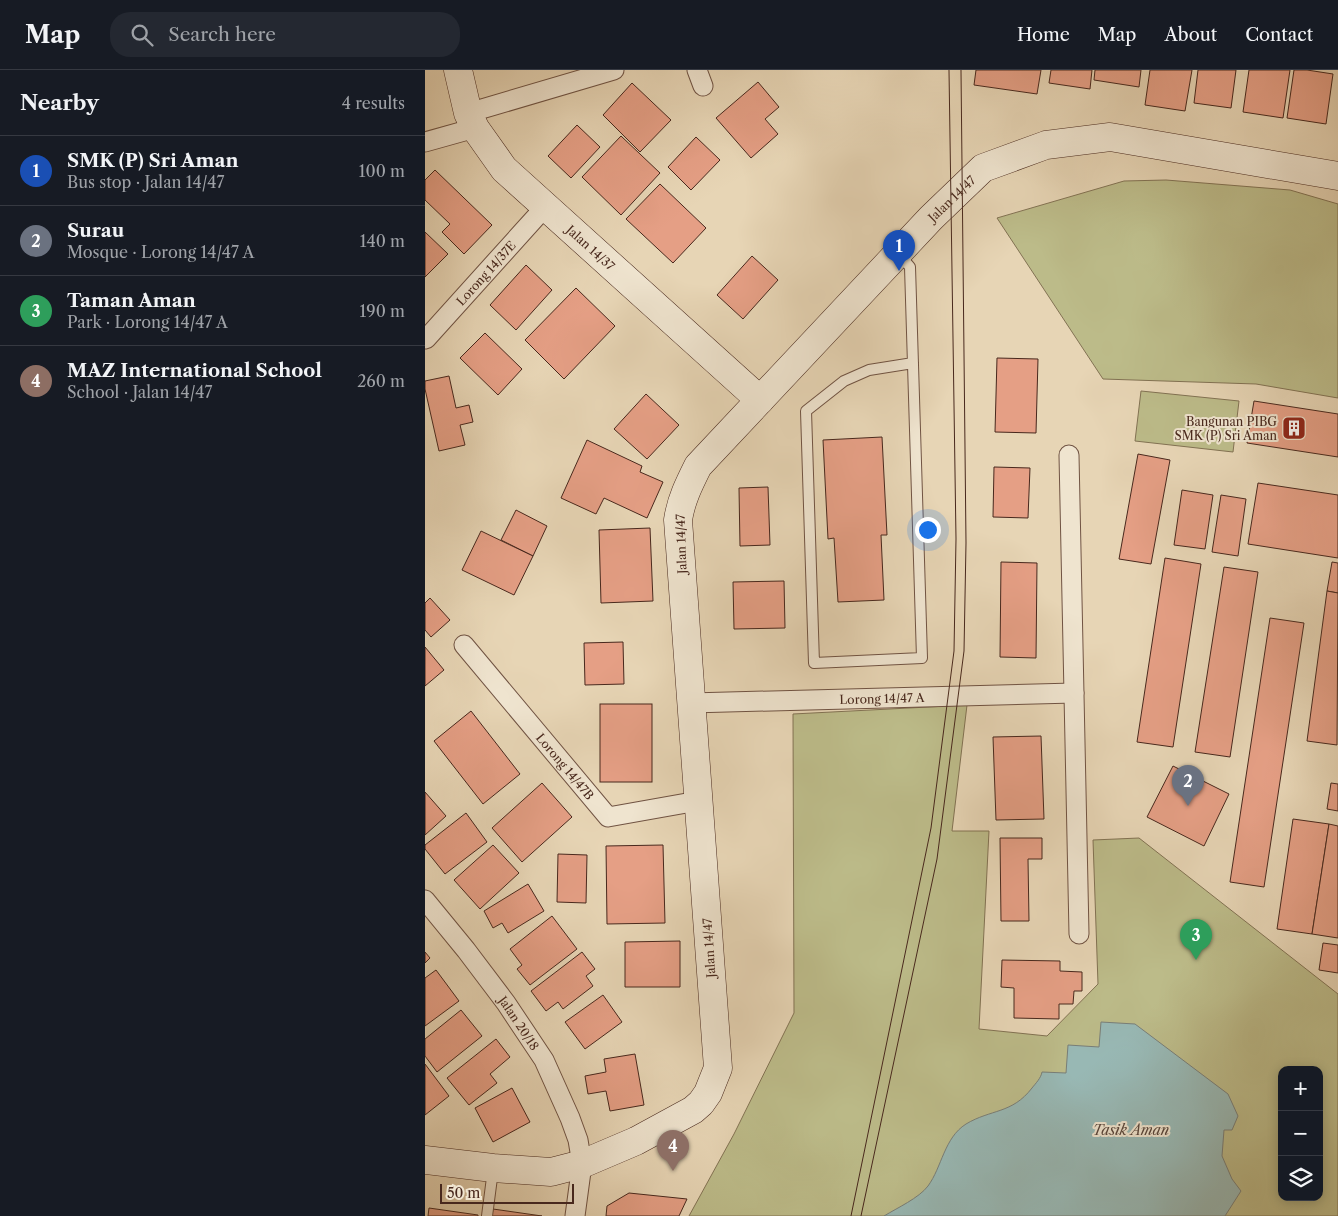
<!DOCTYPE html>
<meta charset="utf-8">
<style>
body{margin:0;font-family:"Libre Caslon Text",serif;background:#242831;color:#f1f3f6}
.controls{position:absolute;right:15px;bottom:15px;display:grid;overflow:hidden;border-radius:10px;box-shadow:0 2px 12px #0003}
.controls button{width:45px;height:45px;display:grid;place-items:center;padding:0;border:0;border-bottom:1px solid #363941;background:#171b24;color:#f1f3f6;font:25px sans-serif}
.scale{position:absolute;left:15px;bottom:12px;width:134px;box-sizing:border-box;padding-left:5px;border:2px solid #48281d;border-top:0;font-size:14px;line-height:18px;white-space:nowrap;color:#48281d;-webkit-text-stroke:4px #efe4cf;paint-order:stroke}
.you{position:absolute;left:502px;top:459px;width:18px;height:18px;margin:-12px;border:4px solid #fff;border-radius:50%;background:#1a73e8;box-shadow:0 0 0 8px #1a73e833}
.badge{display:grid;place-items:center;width:32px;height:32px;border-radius:50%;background:#c59692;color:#fff;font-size:16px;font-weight:700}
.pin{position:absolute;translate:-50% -41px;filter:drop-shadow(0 1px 2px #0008)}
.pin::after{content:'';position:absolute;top:26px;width:18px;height:15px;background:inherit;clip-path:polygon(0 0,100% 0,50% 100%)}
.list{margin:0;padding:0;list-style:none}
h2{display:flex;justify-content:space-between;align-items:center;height:65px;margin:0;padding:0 20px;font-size:21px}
h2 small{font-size:16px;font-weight:400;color:#9ea1a6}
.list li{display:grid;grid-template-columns:32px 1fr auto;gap:15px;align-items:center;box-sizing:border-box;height:70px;padding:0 20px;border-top:1px solid #363941}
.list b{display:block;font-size:19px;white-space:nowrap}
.list p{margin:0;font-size:16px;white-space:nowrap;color:#9ea1a6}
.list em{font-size:16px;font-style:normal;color:#9ea1a6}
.icon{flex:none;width:28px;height:28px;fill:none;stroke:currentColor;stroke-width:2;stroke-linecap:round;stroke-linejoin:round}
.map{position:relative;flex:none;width:913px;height:1146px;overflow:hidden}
header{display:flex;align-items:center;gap:30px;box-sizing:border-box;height:70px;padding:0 25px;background:#171b24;border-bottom:1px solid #363941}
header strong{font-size:24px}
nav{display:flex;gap:28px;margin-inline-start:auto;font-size:18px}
.search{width:350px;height:45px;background:#242831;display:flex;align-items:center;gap:12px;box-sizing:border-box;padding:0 18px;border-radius:20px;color:#9ea1a6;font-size:19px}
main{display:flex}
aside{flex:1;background:#171b24}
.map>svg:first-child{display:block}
.green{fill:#bcbb89;stroke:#827253;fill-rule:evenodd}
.water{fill:#98b8b4;stroke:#787e78}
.building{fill:#e59f85;stroke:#48281d}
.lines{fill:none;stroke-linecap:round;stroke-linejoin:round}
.lane-casing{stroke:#705343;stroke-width:12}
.street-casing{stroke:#705343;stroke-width:21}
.secondary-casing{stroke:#48281d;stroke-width:29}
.lane{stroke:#efe4cf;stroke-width:10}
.street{stroke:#efe4cf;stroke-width:19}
.secondary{stroke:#efe4cf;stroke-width:28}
.tram{stroke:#48281d;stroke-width:1}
.labels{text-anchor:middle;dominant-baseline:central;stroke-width:4;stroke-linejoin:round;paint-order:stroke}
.street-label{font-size:12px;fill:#48281d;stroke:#efe4cf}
.poi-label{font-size:12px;fill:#48281d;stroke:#efe4cf;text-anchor:end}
.water-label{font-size:14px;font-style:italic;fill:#58453b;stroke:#efe4cf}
</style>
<header>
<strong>Map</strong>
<div class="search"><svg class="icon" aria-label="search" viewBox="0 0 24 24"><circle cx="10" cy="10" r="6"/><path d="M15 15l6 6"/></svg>Search here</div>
<nav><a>Home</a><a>Map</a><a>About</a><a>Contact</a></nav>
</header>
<main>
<aside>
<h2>Nearby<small>4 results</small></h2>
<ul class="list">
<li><span class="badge" style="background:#1a4fb4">1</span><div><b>SMK (P) Sri Aman</b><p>Bus stop · Jalan 14/47</p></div><em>100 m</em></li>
<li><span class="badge" style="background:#6b7280">2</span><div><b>Surau</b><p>Mosque · Lorong 14/47 A</p></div><em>140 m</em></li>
<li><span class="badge" style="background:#2e9e5b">3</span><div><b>Taman Aman</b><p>Park · Lorong 14/47 A</p></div><em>190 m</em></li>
<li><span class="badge" style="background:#8d6e63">4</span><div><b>MAZ International School</b><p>School · Jalan 14/47</p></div><em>260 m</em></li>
</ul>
</aside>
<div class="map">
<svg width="913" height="1146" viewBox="0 0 913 1146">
<rect width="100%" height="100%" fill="#e7d5b5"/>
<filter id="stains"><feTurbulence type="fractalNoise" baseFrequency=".004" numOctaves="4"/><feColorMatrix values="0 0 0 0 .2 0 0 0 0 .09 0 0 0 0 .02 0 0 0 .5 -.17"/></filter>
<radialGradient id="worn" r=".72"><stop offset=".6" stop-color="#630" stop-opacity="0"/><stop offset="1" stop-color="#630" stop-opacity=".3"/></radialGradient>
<!-- green -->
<g class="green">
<path d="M741,110L865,120L913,134V328L831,314L678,309L572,148L699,111Z"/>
<path d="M716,321L814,331L808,382L710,371Z"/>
<path d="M542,635L527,761H564L554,959L622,966L673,914L668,770L714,768L913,924V1146H264L309,1064L369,943L368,644ZM857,1000H894V1127H857Z"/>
</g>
<!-- water -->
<path class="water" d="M676,952L710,954L803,1024L813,1046L807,1060H799L797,1086L807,1109L816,1121L800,1146H459C472,1138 494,1128 503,1116C517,1097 519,1068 541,1054C566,1039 587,1044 607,1018C611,1013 616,1008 617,1002L641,1003L643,975L674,977Z"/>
<!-- building -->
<g class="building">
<path d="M551,0H616L612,24L549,15Z"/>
<path d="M626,0H667L665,19L624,13Z"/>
<path d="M670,0H716L714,17L669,10Z"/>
<path d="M725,0H767L760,41L720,35Z"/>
<path d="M773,0H811L806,38L769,33Z"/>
<path d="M824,0H865L858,48L818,42Z"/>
<path d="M869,0H882L908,4L901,54L862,48Z"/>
<path d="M333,12L354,37L340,49L353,64L326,88L291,48Z"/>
<path d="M207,13L246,50L215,82L178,45Z"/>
<path d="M152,55L175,77L146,108L123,86Z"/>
<path d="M196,66L235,103L196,145L157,107Z"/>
<path d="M271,67L295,90L266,120L243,97Z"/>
<path d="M10,100L67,155L39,184L17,162L25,154L0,130V110Z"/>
<path d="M235,114L281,158L248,193L201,149Z"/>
<path d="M0,162L23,184L0,207Z"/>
<path d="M327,186L353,210L318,249L292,225Z"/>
<path d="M101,195L127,220L91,260L65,235Z"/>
<path d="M151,218L190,256L139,309L100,270Z"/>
<path d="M60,263L97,299L73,325L35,288Z"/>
<path d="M572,288L613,289L611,363L570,362Z"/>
<path d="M24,306L31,338L44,335L48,352L35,355L40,375L14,381L0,319V311Z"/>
<path d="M221,324L254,355L222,389L189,359Z"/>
<path d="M829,331L913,344V387L822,373Z"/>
<path d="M457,367L462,465H456L459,530L413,532L409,468L403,469L398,370Z"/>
<path d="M162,370L217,396L215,402L238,412L222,448L179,428L171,444L136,428Z"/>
<path d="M713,384L745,390L726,494L694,489Z"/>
<path d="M569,397L605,398L603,448L568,447Z"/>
<path d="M833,413L913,425V488L823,474Z"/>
<path d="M343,417L345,475L315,476L314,418Z"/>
<path d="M757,420L788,425L780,479L749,475Z"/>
<path d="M796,425L821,429L813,486L787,482Z"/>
<path d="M91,440L122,456L108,486L76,470Z"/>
<path d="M225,458L228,531L176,533L174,460Z"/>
<path d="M56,461L108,486L89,525L37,500Z"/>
<path d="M740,488L776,494L748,677L712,672Z"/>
<path d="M576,492L612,493L611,588L575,587Z"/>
<path d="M907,492L913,493V523L902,521Z"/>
<path d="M799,497L833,502L805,687L770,682Z"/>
<path d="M359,511L360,558L309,559L308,512Z"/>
<path d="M902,521L913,523L912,675L882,671Z"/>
<path d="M5,528L25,550L6,567L0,560V533Z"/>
<path d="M845,548L879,553L839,817L805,812Z"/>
<path d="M198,572L199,614L160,615L159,573Z"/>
<path d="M0,577L19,600L0,616Z"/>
<rect x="175" y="634" width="52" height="78"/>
<path d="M46,641L95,704L58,734L9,671Z"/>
<path d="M616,666L619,749L571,750L568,667Z"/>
<path d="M748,696L804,724L779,776L722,747Z"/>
<path d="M117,713L147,747L97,792L67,758Z"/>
<path d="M906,713L913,714V741L902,739Z"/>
<path d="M0,722L21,746L0,765Z"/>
<path d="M41,743L62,772L20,804L0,779V775Z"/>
<path d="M868,749L904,754L887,864L852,859Z"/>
<path d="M904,754L913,756V868L887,864Z"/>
<path d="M575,768H617V789H603L604,851H576Z"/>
<path d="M68,775L94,803L55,839L29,810Z"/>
<path d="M238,775L240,853L182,854L181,776Z"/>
<path d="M133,784L162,785L161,833L132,832Z"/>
<path d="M103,814L119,841L83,863L77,853L68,858L59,841Z"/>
<path d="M127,846L152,879L105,915L92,899L97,895L85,879Z"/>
<path d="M255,871V917H200V872Z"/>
<path d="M898,873L913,875V903L894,900Z"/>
<path d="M0,882L5,888L0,893Z"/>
<path d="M157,882L170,899L161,906L168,916L138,939L133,932L121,941L106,921Z"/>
<path d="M577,890L635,891V901L657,902V921H649L648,934H634V949L589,948V918L576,917Z"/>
<path d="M11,900L34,931L0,956V908Z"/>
<path d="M178,925L197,952L160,979L140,952Z"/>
<path d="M36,940L57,966L12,1002L0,986V969Z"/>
<path d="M71,969L85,987L65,1004L72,1013L44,1035L22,1008Z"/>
<path d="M210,984L219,1035L185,1041L181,1021L163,1024L160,1006L181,1002L179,989Z"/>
<path d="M0,994L24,1026L0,1045Z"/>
<path d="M87,1018L105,1052L68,1072L50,1038Z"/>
<path d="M204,1123L262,1129L254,1146H181L182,1136Z"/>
<path d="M4,1138L53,1145V1146H3Z"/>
<path d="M68,1139L117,1146H67Z"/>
</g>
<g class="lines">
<!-- lane casing -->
<g class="lane-casing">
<g id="lane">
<path d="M474,184L485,197L497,588L389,593L381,341L419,311L444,300L488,293"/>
<path d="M62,1146L68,1100"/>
</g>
</g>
<!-- street casing -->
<g class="street-casing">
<g id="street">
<path d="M272,0L278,16"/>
<path d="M43,43L189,0"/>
<path d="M0,72L50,58"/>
<path id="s1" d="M1,269L120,137"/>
<path d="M644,385L654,864"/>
<path id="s2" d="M39,575L183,747L273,731"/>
<path id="s3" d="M266,633L649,623"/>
<path id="s4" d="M0,830L41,880L81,933L119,990L145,1048L153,1070L157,1094L150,1146"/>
</g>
</g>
<!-- secondary casing -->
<g class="secondary-casing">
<g id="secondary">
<path id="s5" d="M33,0L43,43L50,58L79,99L335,330"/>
<path id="s6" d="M0,1090L68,1098L126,1102L157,1094L211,1071L268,1040L276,1033L283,1023L293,998L253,450C256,430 264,414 273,396L506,148L558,98L621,75L685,67L913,106"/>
</g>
</g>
<!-- lane -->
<use href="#lane" class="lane"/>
<!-- street -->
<use href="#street" class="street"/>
<!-- secondary -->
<use href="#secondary" class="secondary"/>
<!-- tram -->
<g class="tram">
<path d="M426,1146L506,758L529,581L531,469L524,0"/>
<path d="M436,1146L512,789L539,581L541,473L536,0"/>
</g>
</g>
<!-- icons -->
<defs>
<g id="building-square" transform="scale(1.25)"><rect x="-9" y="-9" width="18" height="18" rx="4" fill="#8f2418" stroke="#efe4cf"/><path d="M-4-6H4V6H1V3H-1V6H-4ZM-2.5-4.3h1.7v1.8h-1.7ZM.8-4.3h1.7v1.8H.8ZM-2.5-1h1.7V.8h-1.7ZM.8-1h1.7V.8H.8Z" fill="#fff"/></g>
</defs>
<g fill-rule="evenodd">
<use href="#building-square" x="869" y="358"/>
</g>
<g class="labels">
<!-- street labels -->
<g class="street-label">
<text stroke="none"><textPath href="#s6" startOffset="1308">Jalan 14/47</textPath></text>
<text stroke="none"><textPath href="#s5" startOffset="228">Jalan 14/37</textPath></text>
<text stroke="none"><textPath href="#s1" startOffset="89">Lorong 14/37E</textPath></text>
<text transform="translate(256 474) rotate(-92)">Jalan 14/47</text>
<text stroke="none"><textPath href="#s3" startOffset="191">Lorong 14/47 A</textPath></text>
<text stroke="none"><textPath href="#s2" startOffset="158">Lorong 14/47B</textPath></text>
<text transform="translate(284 878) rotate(-94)">Jalan 14/47</text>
<text stroke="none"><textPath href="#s4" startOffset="155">Jalan 20/18</textPath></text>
</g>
<!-- poi labels -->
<g class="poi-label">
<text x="852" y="351">Bangunan PIBG<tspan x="852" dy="14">SMK (P) Sri Aman</tspan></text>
</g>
<!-- water labels -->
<g class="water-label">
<text x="706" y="1060">Tasik Aman</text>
</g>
</g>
<rect width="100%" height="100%" filter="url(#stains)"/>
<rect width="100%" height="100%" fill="url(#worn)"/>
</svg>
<div class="controls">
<button>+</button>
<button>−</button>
<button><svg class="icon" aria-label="layers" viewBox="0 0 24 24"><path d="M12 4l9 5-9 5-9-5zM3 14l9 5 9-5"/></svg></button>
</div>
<div class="scale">50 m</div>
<div class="you"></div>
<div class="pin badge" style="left:474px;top:201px;background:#1a4fb4">1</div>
<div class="pin badge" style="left:763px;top:736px;background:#6b7280">2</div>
<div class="pin badge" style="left:771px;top:890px;background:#2e9e5b">3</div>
<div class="pin badge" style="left:248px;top:1101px;background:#8d6e63">4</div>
</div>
</main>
